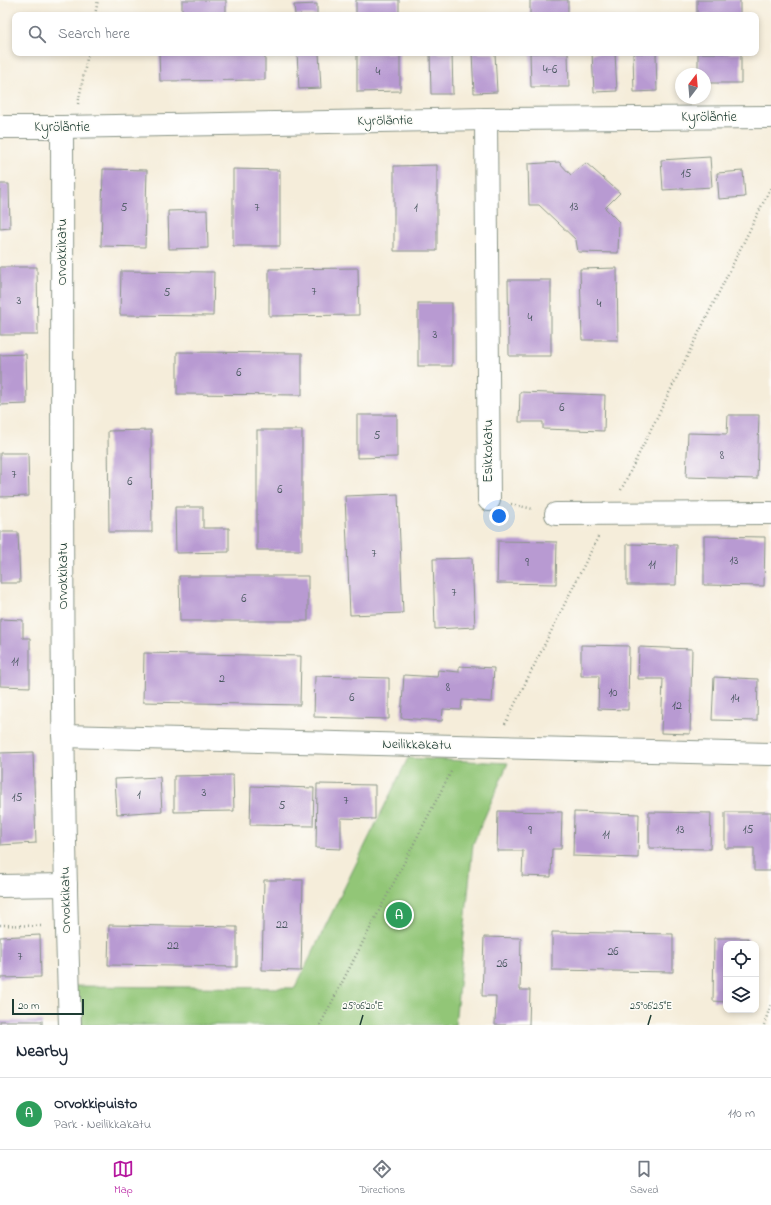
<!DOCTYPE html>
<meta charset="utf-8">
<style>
body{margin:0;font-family:"Indie Flower",sans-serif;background:#f2f2f3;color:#1f2937}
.controls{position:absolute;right:12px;bottom:12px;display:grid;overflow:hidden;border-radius:8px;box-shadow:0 2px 6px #0003}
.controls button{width:36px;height:36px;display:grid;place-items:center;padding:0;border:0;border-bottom:1px solid #e0e1e3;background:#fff;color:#1f2937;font:20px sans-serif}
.compass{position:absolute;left:675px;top:68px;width:36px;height:36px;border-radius:50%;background:#fff;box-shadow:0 2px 6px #0003;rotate:16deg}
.scale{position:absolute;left:12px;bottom:10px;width:72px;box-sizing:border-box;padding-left:4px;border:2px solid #1f3d34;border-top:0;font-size:11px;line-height:14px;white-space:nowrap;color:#1f3d34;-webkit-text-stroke:3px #fdfcf7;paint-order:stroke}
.you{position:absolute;left:499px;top:516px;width:14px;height:14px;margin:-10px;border:3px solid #fff;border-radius:50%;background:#1a73e8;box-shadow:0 0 0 6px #1a73e833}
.badge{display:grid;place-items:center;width:26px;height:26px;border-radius:50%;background:#b5179e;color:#fff;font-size:13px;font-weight:700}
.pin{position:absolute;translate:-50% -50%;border:2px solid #fff;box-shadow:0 1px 4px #0006}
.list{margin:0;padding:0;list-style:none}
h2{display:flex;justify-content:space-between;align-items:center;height:52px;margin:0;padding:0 16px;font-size:17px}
h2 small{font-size:13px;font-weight:400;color:#747a83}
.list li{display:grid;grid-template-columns:26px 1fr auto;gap:12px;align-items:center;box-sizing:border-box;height:72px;padding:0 16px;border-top:1px solid #e0e1e3}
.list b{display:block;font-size:15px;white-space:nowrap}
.list p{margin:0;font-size:13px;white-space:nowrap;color:#747a83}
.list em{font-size:13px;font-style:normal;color:#747a83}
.icon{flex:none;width:22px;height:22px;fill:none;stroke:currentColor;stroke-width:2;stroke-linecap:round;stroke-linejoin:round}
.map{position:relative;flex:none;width:771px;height:1025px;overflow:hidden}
.search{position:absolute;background:#fff;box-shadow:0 2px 6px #0003;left:12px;right:12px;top:12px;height:44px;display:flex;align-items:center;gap:10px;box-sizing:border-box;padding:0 14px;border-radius:8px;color:#747a83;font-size:15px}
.sheet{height:124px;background:#fff}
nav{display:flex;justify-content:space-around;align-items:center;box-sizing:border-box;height:56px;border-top:1px solid #e0e1e3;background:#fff;font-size:11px;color:#747a83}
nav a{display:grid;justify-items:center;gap:2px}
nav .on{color:#b5179e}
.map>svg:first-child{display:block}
.green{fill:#92c677;stroke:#588256}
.building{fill:#b89ad2}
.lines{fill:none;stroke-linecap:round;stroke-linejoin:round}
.minor-casing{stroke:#8a9587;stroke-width:24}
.path{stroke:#8a9587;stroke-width:2.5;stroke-dasharray:1 3;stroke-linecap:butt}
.minor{stroke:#fff;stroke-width:22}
.ticks{fill:none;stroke:#1f3d34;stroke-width:1.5}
.labels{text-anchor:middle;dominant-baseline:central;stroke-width:3;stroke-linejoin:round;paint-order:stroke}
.number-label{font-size:12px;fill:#45545c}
.street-label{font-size:14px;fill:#1f3d34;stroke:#fdfcf7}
.ticks-label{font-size:10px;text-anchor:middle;fill:#1f3d34;stroke:#fdfcf7;stroke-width:3;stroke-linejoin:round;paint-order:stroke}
</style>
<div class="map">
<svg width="771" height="1025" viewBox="0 0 771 1025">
<rect width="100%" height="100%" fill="#fdfcf7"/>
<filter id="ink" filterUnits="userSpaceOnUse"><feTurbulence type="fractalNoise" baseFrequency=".025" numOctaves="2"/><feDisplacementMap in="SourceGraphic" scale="8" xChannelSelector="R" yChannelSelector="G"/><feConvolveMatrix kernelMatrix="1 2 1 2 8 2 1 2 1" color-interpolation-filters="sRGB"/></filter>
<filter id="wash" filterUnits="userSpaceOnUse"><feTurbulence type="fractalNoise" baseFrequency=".012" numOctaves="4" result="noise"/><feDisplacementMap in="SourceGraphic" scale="16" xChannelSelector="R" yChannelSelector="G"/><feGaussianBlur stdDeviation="0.9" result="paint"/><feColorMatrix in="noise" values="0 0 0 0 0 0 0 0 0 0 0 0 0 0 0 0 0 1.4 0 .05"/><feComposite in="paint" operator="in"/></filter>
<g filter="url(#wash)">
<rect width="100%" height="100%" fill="#f5edda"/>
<!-- green -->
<path class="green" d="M408,758L508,763L473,844L455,1025H75L73,986L295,988Z"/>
<g id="blocks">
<!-- building -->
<g class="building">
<rect x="182" y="0" width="44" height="14"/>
<rect x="356" y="0" width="43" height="15"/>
<rect x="530" y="0" width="38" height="15"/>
<rect x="697" y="0" width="43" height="15"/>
<path d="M317,4V15H295L294,5Z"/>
<path d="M159,53H265V80L160,81Z"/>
<path d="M297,53H319L321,88L299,89Z"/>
<path d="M357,53H400V91L357,92Z"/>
<path d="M430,53H452L453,94H431Z"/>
<path d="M472,53H495L497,92L474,93Z"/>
<path d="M530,53H568L569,87H531Z"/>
<path d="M592,53H615L617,91L594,92Z"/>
<path d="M633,53H656L657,91L634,92Z"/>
<path d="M698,53H741V83H705V74H698Z"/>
<path d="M710,157L712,187L663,190L661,160Z"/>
<path d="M559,162L571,175L586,163L620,193L605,208L619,222L618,253L578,252L576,240L539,205H529L528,164Z"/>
<path d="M437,165V251H394V166Z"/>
<path d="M103,169L147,170L145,247L101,246Z"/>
<path d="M233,169L280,170V246H233Z"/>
<path d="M743,171L745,197L719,199L717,173Z"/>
<path d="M0,184H9L10,228L0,229Z"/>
<path d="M207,210L208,248L169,249L168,211Z"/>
<path d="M0,267H37L38,335H0Z"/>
<path d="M358,268L359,315L269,316V269Z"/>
<path d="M617,268L618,340H582L580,269Z"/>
<path d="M121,271L214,272L213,316L120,315Z"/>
<path d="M508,280H551V356H509Z"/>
<rect x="418" y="303" width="34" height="63"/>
<path d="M177,352L302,353V395L177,394Z"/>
<path d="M26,354L27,404L0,405V355Z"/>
<path d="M520,392L605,395L604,431L543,429V422H519Z"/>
<path d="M357,415H397V457L357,458Z"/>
<path d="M728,415H759L757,479L686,477L688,433L727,434Z"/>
<path d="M151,430L152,532H109L108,431Z"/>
<rect x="257" y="430" width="45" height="120"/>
<path d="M0,453H28L29,496L0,497Z"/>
<path d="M398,494L403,613L350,615L345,496Z"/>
<path d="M175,507H203V528H229V552L176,553Z"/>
<path d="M0,532H18L20,583H0Z"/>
<path d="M704,536L765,537L764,586L704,585Z"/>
<path d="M498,541L557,542L556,584L497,583Z"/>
<path d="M627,544L677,545L676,585H627Z"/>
<path d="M472,558L475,627L435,629L433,559Z"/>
<path d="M179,576H308V621H180Z"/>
<path d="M0,619L23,620V638H30V687L0,686Z"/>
<path d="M581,645L629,646L628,710L598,709L599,676H581Z"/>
<path d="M639,647L692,649L690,734L661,733L663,679H638Z"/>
<path d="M144,653L301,656L300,705L143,702Z"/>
<path d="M459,666L494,668L492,702L462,700L461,710L443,709L442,721L401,718L404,675L437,677L438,670L459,672Z"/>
<path d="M315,676L389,678V719L314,717Z"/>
<path d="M714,677L758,679L757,721L712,720Z"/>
<path d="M33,752L36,843L0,845V753Z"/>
<path d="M233,775L234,811L174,812V776Z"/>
<path d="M160,777L162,811L117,814L115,779Z"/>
<path d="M317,784L375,785V819L341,818V849L316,848Z"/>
<path d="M251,786L314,788L313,826L250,825Z"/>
<path d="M498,811L562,812L561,849H552L551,877L522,876L523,851H497Z"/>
<path d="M574,812L639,814L638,858L573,856Z"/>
<path d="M649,812L711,813L710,849L649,848Z"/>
<path d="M725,812H771V871H754V848H725Z"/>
<path d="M264,880H303L301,971L262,970Z"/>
<path d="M109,925L237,927V967L108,965Z"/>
<path d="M552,932L673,934V972L552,970Z"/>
<path d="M40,935L41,977L0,978V937Z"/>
<path d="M484,937L521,938L520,990H530L529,1025H495L496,996H482Z"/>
<path d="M714,938H748V944H726V1002L713,1001Z"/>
<rect x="0" y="1021" width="42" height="4"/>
</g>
</g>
</g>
<g filter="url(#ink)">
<use href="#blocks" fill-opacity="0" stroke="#8a9587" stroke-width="1"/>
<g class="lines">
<!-- minor casing -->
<g class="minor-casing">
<g id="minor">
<path d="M486,119L489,500"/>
<path d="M0,127H62L486,119L771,117"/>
<path d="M62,127C63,426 59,726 70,1025"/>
<path d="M556,514L771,513"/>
<path d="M63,736L771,754"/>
<path d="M0,886L66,885"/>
</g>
</g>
<!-- path -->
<g class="path">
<path d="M95,15L98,0"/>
<path d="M78,104L88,53"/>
<path d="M621,490L771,187"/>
<path d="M511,504L533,509"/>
<path d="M505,724L598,537"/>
<path d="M0,925L43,926"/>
<path d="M320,1025L452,770"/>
<path d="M764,1025L771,1004"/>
</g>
<!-- minor -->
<use href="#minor" class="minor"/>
</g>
</g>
<!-- ticks -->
<path class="ticks" d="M360,1025L363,1015M648,1025L651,1015"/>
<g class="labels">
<!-- number labels -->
<g class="number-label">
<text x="550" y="70">4-6</text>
<text x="378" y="72">4</text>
<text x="686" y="174">15</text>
<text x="574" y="207">13</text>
<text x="124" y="208">5</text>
<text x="257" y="208">7</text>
<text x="416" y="208">1</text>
<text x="314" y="292">7</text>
<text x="167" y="293">5</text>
<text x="19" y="301">3</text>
<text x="599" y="304">4</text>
<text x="530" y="318">4</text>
<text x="435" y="335">3</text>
<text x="239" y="373">6</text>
<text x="562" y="408">6</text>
<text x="377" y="436">5</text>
<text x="722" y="456">8</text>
<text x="14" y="475">7</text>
<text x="130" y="482">6</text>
<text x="280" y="490">6</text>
<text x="374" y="554">7</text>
<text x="734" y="561">13</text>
<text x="527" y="563">9</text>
<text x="652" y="565">11</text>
<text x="454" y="593">7</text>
<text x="244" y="599">6</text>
<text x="15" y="662">11</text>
<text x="222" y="679">2</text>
<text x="448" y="688">8</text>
<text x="613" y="693">10</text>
<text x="352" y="698">6</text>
<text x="735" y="699">14</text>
<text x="677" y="706">12</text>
<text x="204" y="793">3</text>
<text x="139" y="795">1</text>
<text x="17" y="798">15</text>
<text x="346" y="801">7</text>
<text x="282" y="806">5</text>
<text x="680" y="830">13</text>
<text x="748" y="830">15</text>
<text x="530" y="831">9</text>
<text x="606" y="835">11</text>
<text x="282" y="925">22</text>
<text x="173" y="946">22</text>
<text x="613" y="952">26</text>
<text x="20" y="957">7</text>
<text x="502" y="964">26</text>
</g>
<!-- street labels -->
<g class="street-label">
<text x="709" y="117">Kyröläntie</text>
<text transform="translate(385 121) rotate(-1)">Kyröläntie</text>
<text x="62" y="127">Kyröläntie</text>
<text transform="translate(62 252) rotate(-90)">Orvokkikatu</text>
<text transform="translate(488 451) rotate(-90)">Esikkokatu</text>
<text transform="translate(63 576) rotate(-90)">Orvokkikatu</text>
<text transform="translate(417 745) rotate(1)">Neilikkakatu</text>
<text transform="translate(66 900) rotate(-91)">Orvokkikatu</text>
</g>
</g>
<g class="ticks-label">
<text x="363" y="1009">25°06'20"E</text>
<text x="651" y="1009">25°06'25"E</text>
</g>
</svg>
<div class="controls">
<button><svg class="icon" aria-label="locate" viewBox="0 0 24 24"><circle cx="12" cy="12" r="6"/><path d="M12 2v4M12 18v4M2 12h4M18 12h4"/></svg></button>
<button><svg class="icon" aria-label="layers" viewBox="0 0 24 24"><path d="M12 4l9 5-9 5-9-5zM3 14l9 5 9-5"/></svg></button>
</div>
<svg class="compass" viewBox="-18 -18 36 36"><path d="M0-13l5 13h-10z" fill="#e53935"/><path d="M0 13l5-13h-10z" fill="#747a83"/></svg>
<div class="scale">20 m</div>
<div class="you"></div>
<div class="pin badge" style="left:399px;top:915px;background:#2e9e5b">A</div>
<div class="search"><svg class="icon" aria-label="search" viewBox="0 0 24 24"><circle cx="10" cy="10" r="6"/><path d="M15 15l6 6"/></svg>Search here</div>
</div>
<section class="sheet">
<h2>Nearby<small></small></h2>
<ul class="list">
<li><span class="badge" style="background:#2e9e5b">A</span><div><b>Orvokkipuisto</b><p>Park · Neilikkakatu</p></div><em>110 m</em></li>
</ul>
</section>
<nav>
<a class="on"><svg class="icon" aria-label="map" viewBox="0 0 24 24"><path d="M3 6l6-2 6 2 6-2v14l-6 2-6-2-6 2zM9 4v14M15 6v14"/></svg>Map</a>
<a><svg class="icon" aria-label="directions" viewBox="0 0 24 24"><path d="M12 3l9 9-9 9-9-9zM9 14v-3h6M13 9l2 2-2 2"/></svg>Directions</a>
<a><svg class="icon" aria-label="saved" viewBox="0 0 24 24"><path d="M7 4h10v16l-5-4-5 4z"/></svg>Saved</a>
</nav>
